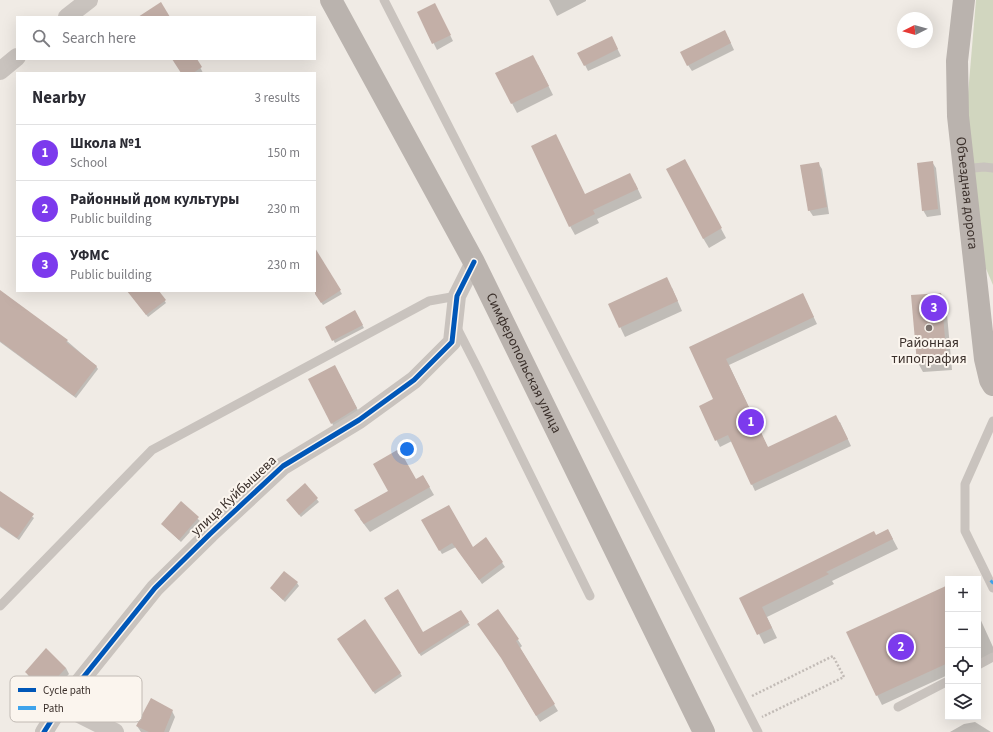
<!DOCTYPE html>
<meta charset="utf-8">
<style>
body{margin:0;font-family:"Source Sans 3",sans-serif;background:#f2f2f3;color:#2b2b33}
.controls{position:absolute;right:12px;bottom:12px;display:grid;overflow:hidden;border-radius:0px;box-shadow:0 4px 16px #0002}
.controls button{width:36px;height:36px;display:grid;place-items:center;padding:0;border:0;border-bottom:1px solid #e1e1e2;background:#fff;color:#2b2b33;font:20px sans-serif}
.compass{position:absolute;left:897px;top:12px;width:36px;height:36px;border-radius:50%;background:#fff;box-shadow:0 4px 16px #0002;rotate:265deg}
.you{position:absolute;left:407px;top:449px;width:14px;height:14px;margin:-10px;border:3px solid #fff;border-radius:50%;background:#1a73e8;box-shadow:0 0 0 6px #1a73e833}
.badge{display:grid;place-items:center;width:26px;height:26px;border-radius:50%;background:#7c3aed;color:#fff;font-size:13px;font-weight:700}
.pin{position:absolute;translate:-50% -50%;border:2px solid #fff;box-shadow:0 1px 4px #0006}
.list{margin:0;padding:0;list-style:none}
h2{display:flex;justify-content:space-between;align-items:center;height:52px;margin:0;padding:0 16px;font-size:17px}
h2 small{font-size:13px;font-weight:400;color:#7c7c81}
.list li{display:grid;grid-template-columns:26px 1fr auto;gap:12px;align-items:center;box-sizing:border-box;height:56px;padding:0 16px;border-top:1px solid #e1e1e2}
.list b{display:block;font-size:15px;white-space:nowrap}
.list p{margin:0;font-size:13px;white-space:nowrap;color:#7c7c81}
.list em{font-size:13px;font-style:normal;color:#7c7c81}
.icon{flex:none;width:22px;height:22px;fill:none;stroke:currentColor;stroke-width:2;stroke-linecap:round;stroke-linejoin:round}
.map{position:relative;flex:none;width:993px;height:732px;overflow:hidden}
.search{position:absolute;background:#fff;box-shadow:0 4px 16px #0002;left:16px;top:16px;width:300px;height:44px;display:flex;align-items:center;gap:10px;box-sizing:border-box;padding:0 14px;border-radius:0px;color:#7c7c81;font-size:15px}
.panel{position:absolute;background:#fff;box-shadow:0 4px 16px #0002;left:16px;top:72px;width:300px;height:220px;border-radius:0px}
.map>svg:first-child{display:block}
.green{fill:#d1d6bf}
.shadow{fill:#0003}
.building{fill:#c3afa7}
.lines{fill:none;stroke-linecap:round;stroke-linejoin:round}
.path{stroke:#c2bbb6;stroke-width:2.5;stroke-dasharray:2 2;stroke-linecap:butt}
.lane{stroke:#c9c3be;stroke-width:9}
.street{stroke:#c9c3be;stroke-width:18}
.secondary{stroke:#bab3ae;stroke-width:22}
.quiet{stroke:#3fa3eb;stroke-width:4;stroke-dasharray:8 4;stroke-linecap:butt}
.cycleway-casing{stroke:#fbf5ee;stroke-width:8}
.cycleway{stroke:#0057b8;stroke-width:5}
.poi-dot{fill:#7a716c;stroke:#fbf5ee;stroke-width:1.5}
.labels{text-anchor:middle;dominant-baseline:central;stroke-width:4;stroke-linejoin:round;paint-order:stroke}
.street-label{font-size:14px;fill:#3b302b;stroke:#fbf5ee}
.poi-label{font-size:14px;fill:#3b302b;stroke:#fbf5ee}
.key{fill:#fbf5ee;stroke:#c1bab4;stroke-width:1}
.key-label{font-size:11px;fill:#3b302b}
</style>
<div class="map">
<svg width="993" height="732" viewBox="0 0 993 732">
<rect width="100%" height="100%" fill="#f0ebe5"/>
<!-- green -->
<path class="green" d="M976,0H993V285L984,264L967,106Z"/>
<!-- shadow -->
<g class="shadow">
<path d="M549,0H586V1L557,16Z"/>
<path d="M438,11L453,41L437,50L418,12Z"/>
<path d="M728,37L734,50L692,71L688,65Z"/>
<path d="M615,44L621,56L588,71L585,65Z"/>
<path d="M173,59H196L203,73H182Z"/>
<path d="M538,65L553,95L517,113L497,74Z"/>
<path d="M932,162L936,168L941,215L927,217L923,210Z"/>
<path d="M818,163L822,169L829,214L813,216L809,210Z"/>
<path d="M690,170L726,238L709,248L703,238Z"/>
<path d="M635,183L642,198L597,219L599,223L575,235L570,226L585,195Z"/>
<path d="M315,250L342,294L323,305L314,291Z"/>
<path d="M672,288L682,311L625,337L609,304Z"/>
<path d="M0,291L67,341L96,366L98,369L76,398L0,342Z"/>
<path d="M128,291H158L166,303L148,317Z"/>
<path d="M941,294L946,303L952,370L923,372L918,363Z"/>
<path d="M806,301L817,324L729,365L768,448L840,422L851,446L755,491L732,441L720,447L700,407L715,400L690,347Z"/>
<path d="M355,312L364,328L335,343L326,327Z"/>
<path d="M340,376L362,418L337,433L332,423Z"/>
<path d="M423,476L434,495L370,532L360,519Z"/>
<path d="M305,485L319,502L301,517L289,503Z"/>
<path d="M0,492L34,518L19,540L0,527Z"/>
<path d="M181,503L200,521L181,542L162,524Z"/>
<path d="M423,521L472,548L486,539L505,567L482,584L456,547L442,554Z"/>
<path d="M888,530L898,549L832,581L834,584L767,617L777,638L764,644L741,598Z"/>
<path d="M297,583L299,586L285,602L271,588Z"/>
<path d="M948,586V675L882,705L877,695Z"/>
<path d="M385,599L423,633L461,611L470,625L421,656Z"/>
<path d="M498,611L518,640L522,646L520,648L558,711L540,722L506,665Z"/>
<path d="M978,614L993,647V654L978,661Z"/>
<path d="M365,621L402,676L375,694L338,639Z"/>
<path d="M66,668L69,674L49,695L30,678L26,672Z"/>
<path d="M172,711L175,717L169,732H141L137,726Z"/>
<path d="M975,722L991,732H950L964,724Z"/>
</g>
<!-- building -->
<g class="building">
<path d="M161,2L170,17H138Z"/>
<path d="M435,3L451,35L432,44L417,12Z"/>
<path d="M725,30L731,43L687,66L680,52Z"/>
<path d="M612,36L618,49L584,66L577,53Z"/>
<path d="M533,55L549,86L511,104L495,73Z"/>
<path d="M172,59H197L202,67L193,73H181Z"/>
<path d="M556,134L585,194L630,173L638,189L593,210L595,214L569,227L531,146Z"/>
<path d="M685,159L722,228L703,239L666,169Z"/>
<path d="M933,161L938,209L922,211L917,163Z"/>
<path d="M819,162L827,207L808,211L800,165Z"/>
<path d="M315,248L341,290L321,303L315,294Z"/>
<path d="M667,277L678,301L619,328L608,304Z"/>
<path d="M0,290L68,340L66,342L97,366L74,396L0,341Z"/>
<path d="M127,291H159L166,300L146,315Z"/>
<path d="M803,293L814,317L726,359L768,447L836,415L848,439L751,485L728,435L715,441L699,406L713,399L689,347Z"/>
<path d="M941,293L947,361L917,363L911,295Z"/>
<path d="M355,310L363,325L332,341L325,327Z"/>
<path d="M335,365L357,408L331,424L308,379Z"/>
<path d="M399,449L416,479L423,475L430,487L364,524L354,510L388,491L373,464Z"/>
<path d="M305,483L318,498L299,515L286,500Z"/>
<path d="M0,491L34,514L17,538L0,526Z"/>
<path d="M181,501L199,517L179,540L161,524Z"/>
<path d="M449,505L473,547L486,537L503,562L479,580L452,543L439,551L421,520Z"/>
<path d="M888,529L893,539L826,572L829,574L762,607L772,628L757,635L739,598L874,531L876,535Z"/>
<path d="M284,571L298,582L283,600L270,588Z"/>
<path d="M948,585V663L876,696L846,632Z"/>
<path d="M398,589L423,632L461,610L469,622L419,654L384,598Z"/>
<path d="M498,609L519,639L516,641L555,704L536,716L501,658L477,624Z"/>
<path d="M365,619L401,673L373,692L337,639Z"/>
<path d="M46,648L66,668L45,690L25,672Z"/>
<path d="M151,698L173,710L164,732H149L136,726Z"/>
</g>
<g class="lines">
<!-- path -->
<path class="path" d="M752,696L833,656L844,677L762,717"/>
<!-- lane -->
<g class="lane">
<path d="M384,0L758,732"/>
<path d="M963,169L984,167L993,168"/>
<path d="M457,328L478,369L590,596"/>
<path d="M993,421L965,484V531L993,588"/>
<path d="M0,606L152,450L429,301L457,296"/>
<path d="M978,665L993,657"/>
<path d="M898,707L948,681"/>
</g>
<!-- street -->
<g class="street">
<path d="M67,17L89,0"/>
<path d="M0,71L17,57"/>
<path d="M61,705L115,732"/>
<path d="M44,732L61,705L155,588L210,534L283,466L359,420L414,380L452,342L457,296L474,262"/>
</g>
<!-- secondary -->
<g class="secondary">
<path id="s1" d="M331,0L474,262L704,732"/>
<path id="s2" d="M964,0L957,61L958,116L985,359L990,380L993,385"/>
</g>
<!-- quiet -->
<path class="quiet" d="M991,583L993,581"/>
<!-- cycleway casing -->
<g class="cycleway-casing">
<path id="cycleway" d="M44,732L61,705L155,588L210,534L283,466L359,420L414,380L452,342L457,296L474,262"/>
</g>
<!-- cycleway -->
<use href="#cycleway" class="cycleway"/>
</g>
<!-- markers -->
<circle class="poi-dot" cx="929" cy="328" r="4"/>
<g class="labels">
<!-- street labels -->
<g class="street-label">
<text stroke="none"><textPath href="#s2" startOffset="194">Объездная дорога</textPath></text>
<text stroke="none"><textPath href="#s1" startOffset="411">Симферопольская улица</textPath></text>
<text transform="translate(234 496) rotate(-43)">улица Куйбышева</text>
</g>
<!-- poi labels -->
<g class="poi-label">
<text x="929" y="343">Районная<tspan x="929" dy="16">типография</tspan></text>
</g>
</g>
<!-- legend -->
<rect x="10" y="676" width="132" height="46" rx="6" class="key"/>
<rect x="18" y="688" width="18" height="4" fill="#0057b8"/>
<rect x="18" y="706" width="18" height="4" fill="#3fa3eb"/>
<g class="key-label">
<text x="43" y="694">Cycle path</text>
<text x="43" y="712">Path</text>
</g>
</svg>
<div class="controls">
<button>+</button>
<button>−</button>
<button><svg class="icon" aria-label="locate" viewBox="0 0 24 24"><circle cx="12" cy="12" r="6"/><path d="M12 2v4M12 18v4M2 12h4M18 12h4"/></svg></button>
<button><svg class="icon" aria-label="layers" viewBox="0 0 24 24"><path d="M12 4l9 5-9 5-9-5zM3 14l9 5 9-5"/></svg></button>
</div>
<svg class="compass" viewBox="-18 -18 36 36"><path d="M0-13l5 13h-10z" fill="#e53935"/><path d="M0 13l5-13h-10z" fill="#7c7c81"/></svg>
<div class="you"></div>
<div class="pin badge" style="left:751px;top:422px">1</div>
<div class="pin badge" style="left:901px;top:647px">2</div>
<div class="pin badge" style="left:934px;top:308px">3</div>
<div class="search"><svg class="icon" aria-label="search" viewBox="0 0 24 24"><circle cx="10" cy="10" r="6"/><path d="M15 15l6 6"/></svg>Search here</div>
<section class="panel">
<h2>Nearby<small>3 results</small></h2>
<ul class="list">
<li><span class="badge">1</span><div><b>Школа №1</b><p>School</p></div><em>150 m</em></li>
<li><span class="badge">2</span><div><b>Районный дом культуры</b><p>Public building</p></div><em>230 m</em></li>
<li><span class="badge">3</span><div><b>УФМС</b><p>Public building</p></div><em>230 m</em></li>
</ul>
</section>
</div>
